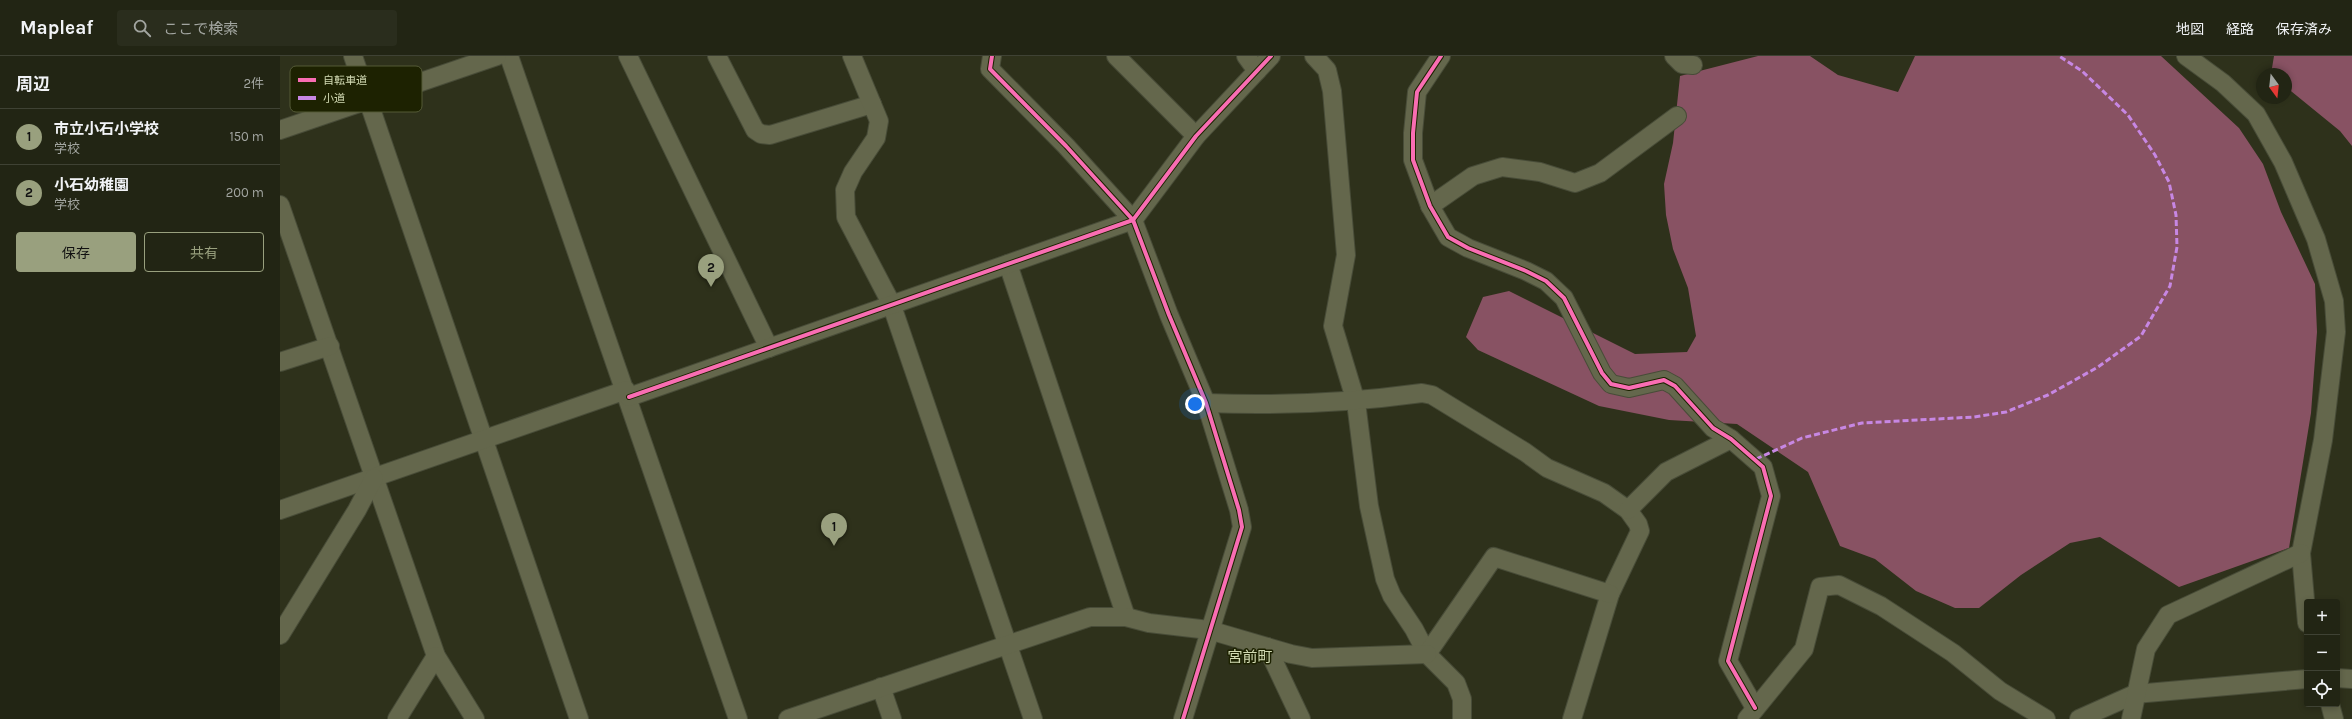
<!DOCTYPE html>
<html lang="ja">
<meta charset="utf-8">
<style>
body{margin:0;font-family:Karla,"Noto Sans JP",sans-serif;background:#2a2d1d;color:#f1f3f6}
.controls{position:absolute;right:12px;bottom:12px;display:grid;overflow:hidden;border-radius:4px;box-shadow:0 2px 6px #0003}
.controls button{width:36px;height:36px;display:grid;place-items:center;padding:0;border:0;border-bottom:1px solid #3f4234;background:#222514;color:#f1f3f6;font:20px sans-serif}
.compass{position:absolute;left:1976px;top:12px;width:36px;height:36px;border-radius:50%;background:#222514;box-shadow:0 2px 6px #0003;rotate:165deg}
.you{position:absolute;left:915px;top:348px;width:14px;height:14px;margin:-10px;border:3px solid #fff;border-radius:50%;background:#1a73e8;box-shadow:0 0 0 6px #1a73e833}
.badge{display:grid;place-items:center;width:26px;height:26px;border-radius:50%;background:#99a07e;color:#111;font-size:13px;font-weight:700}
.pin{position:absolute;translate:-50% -33px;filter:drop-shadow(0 1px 2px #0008)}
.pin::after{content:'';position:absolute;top:21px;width:14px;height:12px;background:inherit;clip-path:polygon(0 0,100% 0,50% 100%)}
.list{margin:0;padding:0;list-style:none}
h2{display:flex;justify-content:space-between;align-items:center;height:52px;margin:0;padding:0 16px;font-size:17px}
h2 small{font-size:13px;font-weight:400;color:#a2a5a0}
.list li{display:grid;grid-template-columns:26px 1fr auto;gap:12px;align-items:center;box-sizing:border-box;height:56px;padding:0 16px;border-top:1px solid #3f4234}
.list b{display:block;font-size:15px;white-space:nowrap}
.list p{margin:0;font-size:13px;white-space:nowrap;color:#a2a5a0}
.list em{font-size:13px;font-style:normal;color:#a2a5a0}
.actions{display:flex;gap:8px;padding:12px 16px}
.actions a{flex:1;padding:9px 0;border:1px solid #99a07e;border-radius:4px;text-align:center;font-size:14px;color:#99a07e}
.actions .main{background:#99a07e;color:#111}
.icon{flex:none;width:22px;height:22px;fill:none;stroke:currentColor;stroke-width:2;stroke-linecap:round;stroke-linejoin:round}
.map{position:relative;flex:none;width:2072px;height:663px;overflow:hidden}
header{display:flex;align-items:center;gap:24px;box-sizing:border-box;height:56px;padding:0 20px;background:#222514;border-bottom:1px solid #3f4234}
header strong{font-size:19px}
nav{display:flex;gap:22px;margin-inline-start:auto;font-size:14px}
.search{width:280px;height:36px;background:#2a2d1d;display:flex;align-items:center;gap:10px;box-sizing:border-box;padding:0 14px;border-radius:4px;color:#a2a5a0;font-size:15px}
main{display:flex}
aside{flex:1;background:#222514}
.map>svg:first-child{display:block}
.forest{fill:#885263}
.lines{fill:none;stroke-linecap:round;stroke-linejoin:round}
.minor-casing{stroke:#484c38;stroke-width:20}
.minor{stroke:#64674c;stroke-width:18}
.quiet{stroke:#c787e3;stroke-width:3;stroke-dasharray:6 3;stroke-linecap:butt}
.cycleway-casing{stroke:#1d2201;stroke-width:6}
.cycleway{stroke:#f96db3;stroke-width:4}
.labels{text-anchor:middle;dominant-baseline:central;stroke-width:3;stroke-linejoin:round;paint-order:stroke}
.quarter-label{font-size:15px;fill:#d3dbb4;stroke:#1d2201}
.key{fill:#1d2201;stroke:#545a37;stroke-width:1}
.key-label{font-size:11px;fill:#d3dbb4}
</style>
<header>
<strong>Mapleaf</strong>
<div class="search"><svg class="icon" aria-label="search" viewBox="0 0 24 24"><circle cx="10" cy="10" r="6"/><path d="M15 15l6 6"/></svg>ここで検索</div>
<nav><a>地図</a><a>経路</a><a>保存済み</a></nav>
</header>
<main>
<aside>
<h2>周辺<small>2件</small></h2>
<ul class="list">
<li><span class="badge">1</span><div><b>市立小石小学校</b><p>学校</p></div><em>150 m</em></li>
<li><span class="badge">2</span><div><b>小石幼稚園</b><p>学校</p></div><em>200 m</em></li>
</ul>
<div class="actions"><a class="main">保存</a><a>共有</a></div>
</aside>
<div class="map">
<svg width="2072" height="663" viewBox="0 0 2072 663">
<rect width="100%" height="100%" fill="#2e311b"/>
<!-- forest -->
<g class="forest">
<path d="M1478,0H1530L1558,19L1618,36L1635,0H1881L1959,72L1983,108L2001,156L2035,228L2037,276L2031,357L2009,492L1899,531L1820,481L1790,487L1741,519L1699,552H1675L1636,535L1595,503L1560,490L1528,416L1457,368L1389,364L1319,350L1198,294L1186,281L1203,241L1229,235L1355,298L1407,296L1416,280L1408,232L1393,193L1386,159L1384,128L1393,87L1400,20Z"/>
<path d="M1994,0H2072V90L2060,75L2006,31V18H1991Z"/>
</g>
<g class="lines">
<!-- minor casing -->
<g class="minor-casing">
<g id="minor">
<path d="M73,0L299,663"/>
<path d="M229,0L458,663"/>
<path d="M348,0L489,292"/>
<path d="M437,0L475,74L481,78L490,79L592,48"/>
<path d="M572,0L599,65L596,82L573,116L565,134L566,161L611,247L753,663"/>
<path d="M712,0L710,13L786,90L853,164L889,259L926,347L959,454L962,471L903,663"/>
<path d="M836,0L916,80"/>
<path d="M966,0L977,15"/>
<path d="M1034,0L1047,14L1052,35L1066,199L1053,270L1076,346L1089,450L1105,523L1112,540L1134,573L1147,598L1176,627L1182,643V663"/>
<path d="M1161,0L1137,36L1133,77V104L1150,150L1168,181L1188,192L1246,215L1266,225L1284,242L1322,317L1331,328L1349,332L1384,324L1395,330L1433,372L1451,383L1483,411L1491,440L1448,605L1475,652"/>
<path d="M1394,0L1402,8L1413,9"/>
<path d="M1906,0L1943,27L1976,58L2003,106L2036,183L2054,245L2056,276L2043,384L2021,497L2027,567"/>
<path d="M0,74L217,0"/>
<path d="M0,149L156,600L195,663"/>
<path d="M1150,150L1193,120L1222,111L1260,116L1295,127L1320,117L1397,60"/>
<path d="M728,208L846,561"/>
<path d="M0,306L50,290"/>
<path d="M349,341L853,164L916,80L991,0"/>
<path d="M926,347C999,350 1069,347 1142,337L1152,339L1245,396L1267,412L1324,437L1348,454L1358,468L1360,475L1330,538L1292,663"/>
<path d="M0,454L346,334"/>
<path d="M1348,454L1386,416L1451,383"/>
<path d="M0,579L77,454L94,422"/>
<path d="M987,591L1021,663"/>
<path d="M1147,598L1214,501L1330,538"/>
<path d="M2057,622L2072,623"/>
<path d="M601,631L612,663"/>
<path d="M2050,648L2054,663"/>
<path d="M117,663L156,600"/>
<path d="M508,663L810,561H846L869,567L929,574L1011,598L1032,602L1147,598"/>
<path d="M1467,663L1524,593L1540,531L1559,529L1601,550L1673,597L1720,635L1766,663"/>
<path d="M1799,663L1855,638L2027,623"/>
<path d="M1851,663L1866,593L1888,559L2021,497"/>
</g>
</g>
<!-- minor -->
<use href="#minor" class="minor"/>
<!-- quiet -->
<path class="quiet" d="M1476,403L1522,382L1582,367L1694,361L1726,356L1768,339L1818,311L1861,280L1890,230L1897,191L1896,159L1889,126L1875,99L1848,59L1802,15L1779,0"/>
<!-- cycleway casing -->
<g class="cycleway-casing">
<g id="cycleway">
<path d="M712,0L710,13L786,90L853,164L889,259L926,347L959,454L962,471L903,663"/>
<path d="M1161,0L1137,36L1133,77V104L1150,150L1168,181L1188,192L1246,215L1266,225L1284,242L1322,317L1331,328L1349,332L1384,324L1395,330L1433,372L1451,383L1483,411L1491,440L1448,605L1475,652"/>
<path d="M349,341L853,164L916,80L991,0"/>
</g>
</g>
<!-- cycleway -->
<use href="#cycleway" class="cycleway"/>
</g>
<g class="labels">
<!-- quarter labels -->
<g class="quarter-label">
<text x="970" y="601">宮前町</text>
</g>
</g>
<!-- legend -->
<rect x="10" y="10" width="132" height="46" rx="6" class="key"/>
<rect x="18" y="22" width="18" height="4" fill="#f96db3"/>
<rect x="18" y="40" width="18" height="4" fill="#c787e3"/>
<g class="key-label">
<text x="43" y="28">自転車道</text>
<text x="43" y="46">小道</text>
</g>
</svg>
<div class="controls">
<button>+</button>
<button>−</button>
<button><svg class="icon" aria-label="locate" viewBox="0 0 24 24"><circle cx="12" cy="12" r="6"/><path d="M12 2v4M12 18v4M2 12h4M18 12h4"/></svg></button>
</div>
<svg class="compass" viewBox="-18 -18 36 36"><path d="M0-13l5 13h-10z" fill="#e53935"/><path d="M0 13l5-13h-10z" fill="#a2a5a0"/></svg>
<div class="you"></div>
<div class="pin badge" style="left:554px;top:490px">1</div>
<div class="pin badge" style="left:431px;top:231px">2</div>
</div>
</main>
